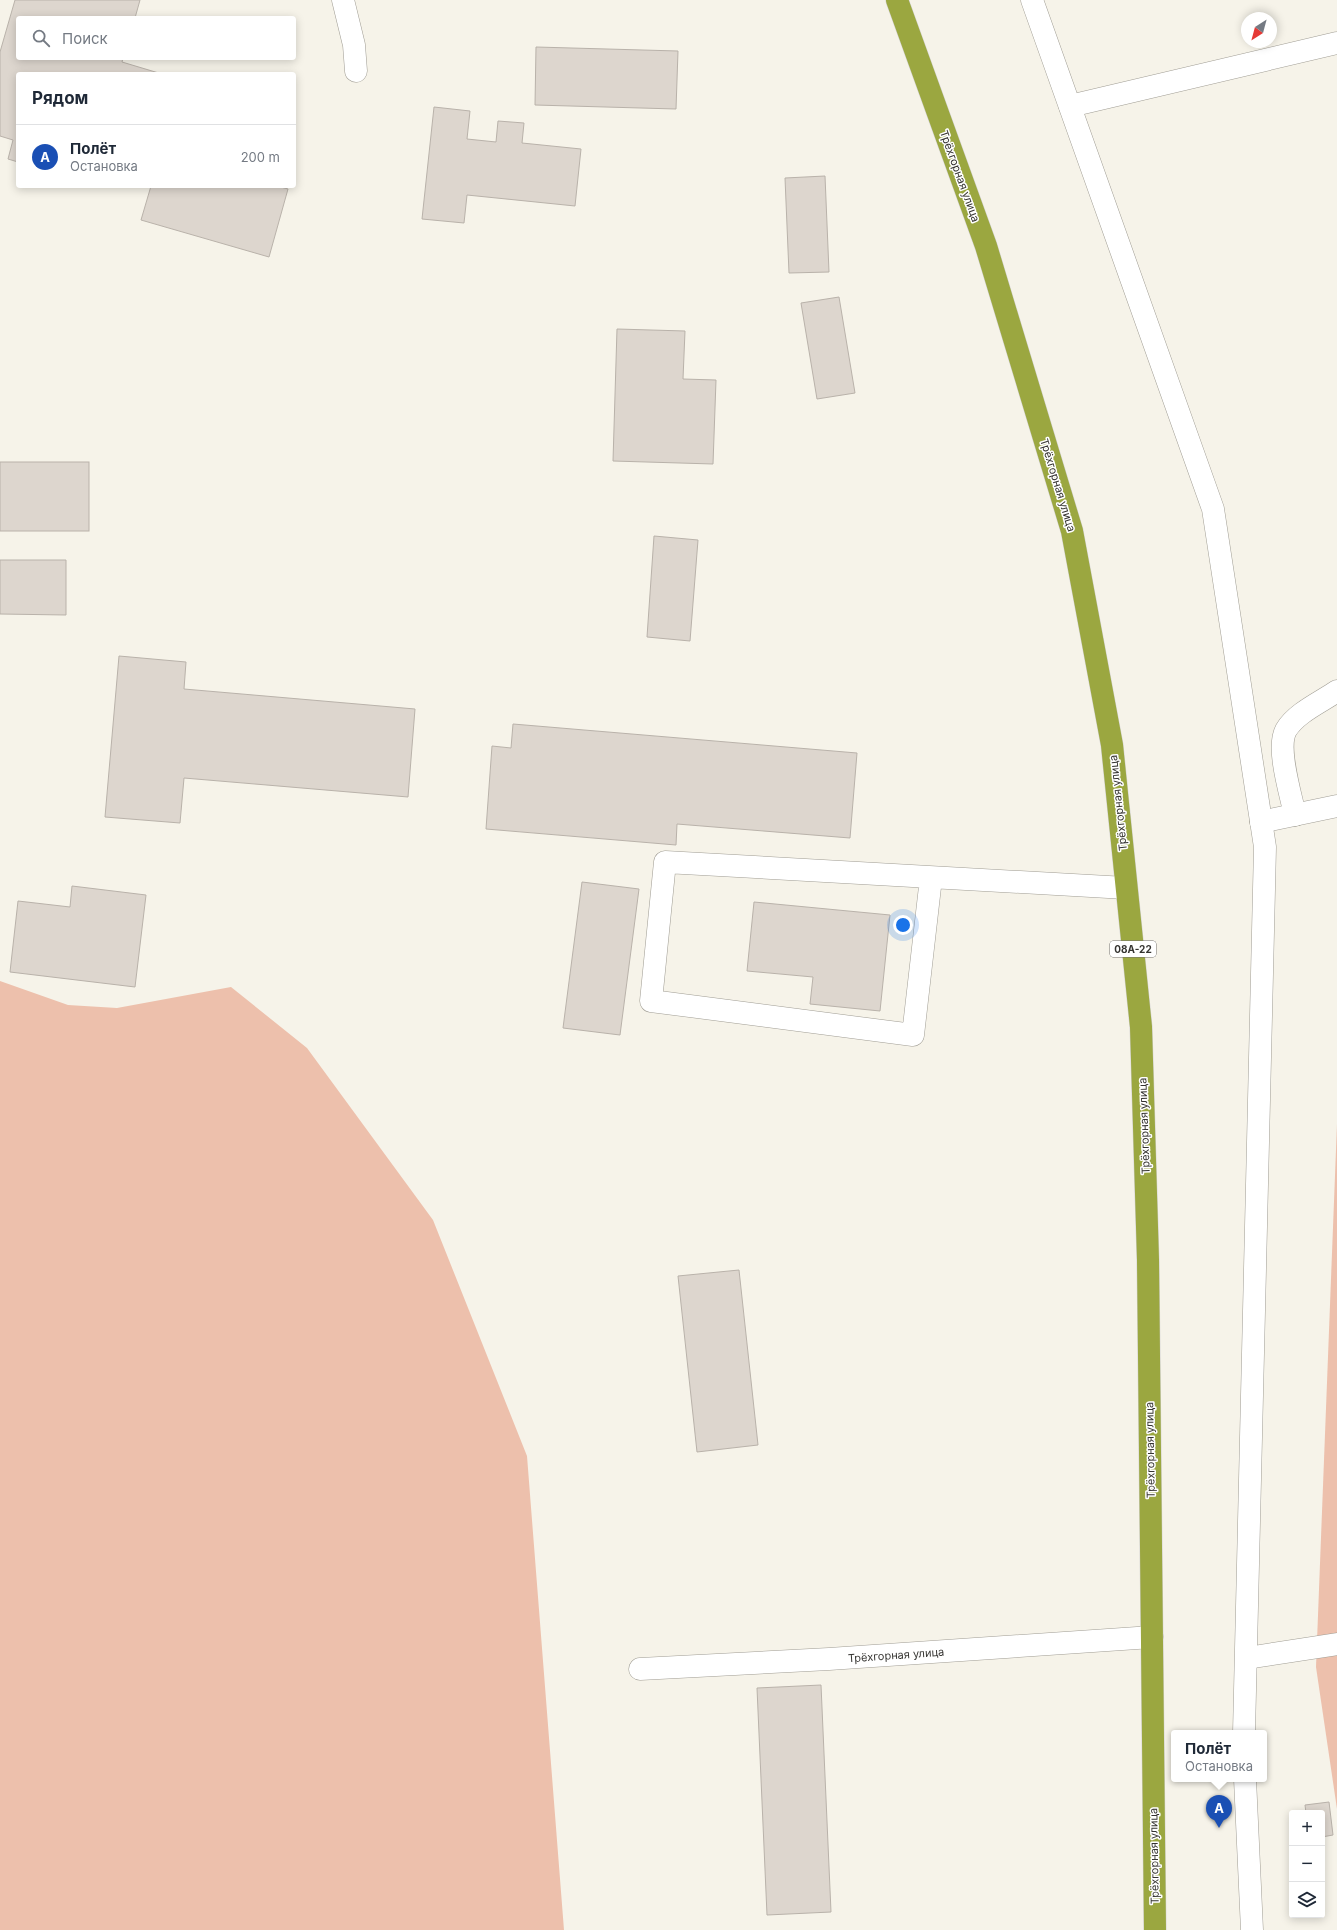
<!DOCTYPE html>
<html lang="ru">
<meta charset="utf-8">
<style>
body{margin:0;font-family:Inter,sans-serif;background:#f6f6f7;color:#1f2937}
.controls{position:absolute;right:12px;bottom:12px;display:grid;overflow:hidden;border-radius:4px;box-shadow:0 2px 10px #0003}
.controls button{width:36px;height:36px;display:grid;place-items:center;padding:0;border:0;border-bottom:1px solid #e0e1e3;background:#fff;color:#1f2937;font:20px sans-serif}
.compass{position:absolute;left:1241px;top:12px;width:36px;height:36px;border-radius:50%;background:#fff;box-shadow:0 2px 10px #0003;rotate:216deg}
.you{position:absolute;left:903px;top:925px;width:14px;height:14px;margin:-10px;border:3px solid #fff;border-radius:50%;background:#1a73e8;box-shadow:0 0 0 6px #1a73e833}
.badge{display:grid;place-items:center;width:26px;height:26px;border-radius:50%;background:#982481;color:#fff;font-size:13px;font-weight:700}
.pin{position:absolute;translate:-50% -33px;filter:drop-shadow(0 1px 2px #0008)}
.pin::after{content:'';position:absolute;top:21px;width:14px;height:12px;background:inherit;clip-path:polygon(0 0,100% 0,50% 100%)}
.popup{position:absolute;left:1171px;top:1730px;width:96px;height:52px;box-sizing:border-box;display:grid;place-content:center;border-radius:4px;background:#fff;filter:drop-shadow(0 1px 3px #0005);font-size:13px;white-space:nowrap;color:#747a83}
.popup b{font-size:15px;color:#1f2937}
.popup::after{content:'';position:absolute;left:50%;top:100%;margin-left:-8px;border:8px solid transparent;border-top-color:#fff}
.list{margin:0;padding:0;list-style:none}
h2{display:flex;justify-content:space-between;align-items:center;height:52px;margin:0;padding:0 16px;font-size:17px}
h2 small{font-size:13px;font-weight:400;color:#747a83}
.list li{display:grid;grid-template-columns:26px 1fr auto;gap:12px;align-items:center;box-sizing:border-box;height:64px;padding:0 16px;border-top:1px solid #e0e1e3}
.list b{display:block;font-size:15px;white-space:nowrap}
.list p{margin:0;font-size:13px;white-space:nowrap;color:#747a83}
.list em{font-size:13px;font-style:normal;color:#747a83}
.icon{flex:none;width:22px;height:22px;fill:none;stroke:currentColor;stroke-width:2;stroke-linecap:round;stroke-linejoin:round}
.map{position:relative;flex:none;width:1337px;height:1930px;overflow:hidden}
.search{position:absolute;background:#fff;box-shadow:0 2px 10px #0003;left:16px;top:16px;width:280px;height:44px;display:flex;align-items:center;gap:10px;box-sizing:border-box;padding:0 14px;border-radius:4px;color:#747a83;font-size:15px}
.panel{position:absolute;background:#fff;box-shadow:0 2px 10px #0003;left:16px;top:72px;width:280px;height:116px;border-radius:4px}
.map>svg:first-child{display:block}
.green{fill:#edc0ac}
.building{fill:#ddd6ce;stroke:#b9b2aa}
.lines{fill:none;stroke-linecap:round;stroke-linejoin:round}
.minor-casing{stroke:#a09d94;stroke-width:23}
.highway-casing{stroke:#d3d2d2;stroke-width:23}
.minor{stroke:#fff;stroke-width:22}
.highway{stroke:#9ba740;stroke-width:22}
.labels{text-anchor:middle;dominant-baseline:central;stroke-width:3;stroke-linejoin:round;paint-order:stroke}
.shield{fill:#fff;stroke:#72716f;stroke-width:1}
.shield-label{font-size:10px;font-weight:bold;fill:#353431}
.street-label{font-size:11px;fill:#353431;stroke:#fff}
</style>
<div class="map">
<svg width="1337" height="1930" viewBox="0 0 1337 1930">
<rect width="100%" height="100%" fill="#f6f3e9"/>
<!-- green -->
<g class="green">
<path d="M0,981L68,1005L117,1008L231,987L307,1048L433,1220L527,1456L564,1930H0Z"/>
<path d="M1337,1124V1809L1316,1667Z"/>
</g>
<!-- building -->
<g class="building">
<path d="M15,0H140L135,18H18V58H123L122,62L162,74H18V162L8,159L13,140L0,136V52Z"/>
<path d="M536,47L678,51L676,109L535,105Z"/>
<path d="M434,107L470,111L467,139L496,142L498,121L524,123L522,143L581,149L575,206L467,195L464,223L422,219Z"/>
<path d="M825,176L829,272L789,273L785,178Z"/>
<path d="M151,186H277L288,189L269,257L141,220Z"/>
<path d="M839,297L855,393L817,399L801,303Z"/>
<path d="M617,329L685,331L683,379L716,380L713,464L613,461Z"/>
<rect x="0" y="462" width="89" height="69"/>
<path d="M654,536L698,540L690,641L647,637Z"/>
<path d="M0,560H66V615L0,614Z"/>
<path d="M119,656L186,662L184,689L415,709L408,797L184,778L180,823L105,817Z"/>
<path d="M513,724L857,753L850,838L677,824L676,845L486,829L492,746L511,748Z"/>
<path d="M582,882L639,889L620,1035L563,1028Z"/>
<path d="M72,886L146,895L135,987L10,972L18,901L70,907Z"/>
<path d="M754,902L890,915L880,1011L810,1004L813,977L747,971Z"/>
<path d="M739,1270L758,1445L697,1452L678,1276Z"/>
<path d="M821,1685L831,1912L767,1915L757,1688Z"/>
<path d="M1329,1802L1333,1835L1322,1837V1813H1306L1305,1805Z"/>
</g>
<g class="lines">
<!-- minor casing -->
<g class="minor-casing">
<g id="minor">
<path d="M343,0L354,45L356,71"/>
<path d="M1032,0L1213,509L1265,847L1244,1733"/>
<path d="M1070,106L1337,43"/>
<path d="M1295,815C1291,795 1276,748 1286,730C1296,713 1321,702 1337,691"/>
<path d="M1261,822L1337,806"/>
<path d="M931,878L913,1035L651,1001L665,862L1126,888"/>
<path d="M1247,1658L1337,1644"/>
<path d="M640,1669L829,1659L1152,1637"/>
<path d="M1245,1779L1252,1930"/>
</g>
</g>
<!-- highway casing -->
<g class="highway-casing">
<path id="highway" d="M897,0L986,246L1072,531L1112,745L1141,1027L1148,1260L1155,1930"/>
</g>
<!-- minor -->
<use href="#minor" class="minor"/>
<!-- highway -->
<use href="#highway" class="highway"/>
</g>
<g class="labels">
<!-- shield labels -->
<rect class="shield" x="1110" y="941" width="46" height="16" rx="3"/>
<g class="shield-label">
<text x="1133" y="949">08А-22</text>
</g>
<!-- street labels -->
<g class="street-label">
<text transform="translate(960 176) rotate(70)">Трёхгорная улица</text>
<text transform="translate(1058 485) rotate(73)">Трёхгорная улица</text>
<text transform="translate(1118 803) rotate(-96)">Трёхгорная улица</text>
<text transform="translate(1144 1126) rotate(-92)">Трёхгорная улица</text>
<text transform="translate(1150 1450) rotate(-91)">Трёхгорная улица</text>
<text transform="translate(896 1655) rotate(-4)">Трёхгорная улица</text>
<text transform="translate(1154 1856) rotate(-91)">Трёхгорная улица</text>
</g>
</g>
</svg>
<div class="controls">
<button>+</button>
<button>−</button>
<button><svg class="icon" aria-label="layers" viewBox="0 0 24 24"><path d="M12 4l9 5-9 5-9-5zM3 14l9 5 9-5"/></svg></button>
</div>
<svg class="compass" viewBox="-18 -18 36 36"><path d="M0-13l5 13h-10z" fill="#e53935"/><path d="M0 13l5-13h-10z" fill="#747a83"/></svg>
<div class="you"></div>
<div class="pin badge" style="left:1219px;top:1828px;background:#1a4fb4">A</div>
<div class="popup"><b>Полёт</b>Остановка</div>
<div class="search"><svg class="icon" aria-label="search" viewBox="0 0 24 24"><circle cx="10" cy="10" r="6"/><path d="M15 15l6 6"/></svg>Поиск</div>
<section class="panel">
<h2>Рядом<small></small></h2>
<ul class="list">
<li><span class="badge" style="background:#1a4fb4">A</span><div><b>Полёт</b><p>Остановка</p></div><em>200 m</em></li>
</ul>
</section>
</div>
